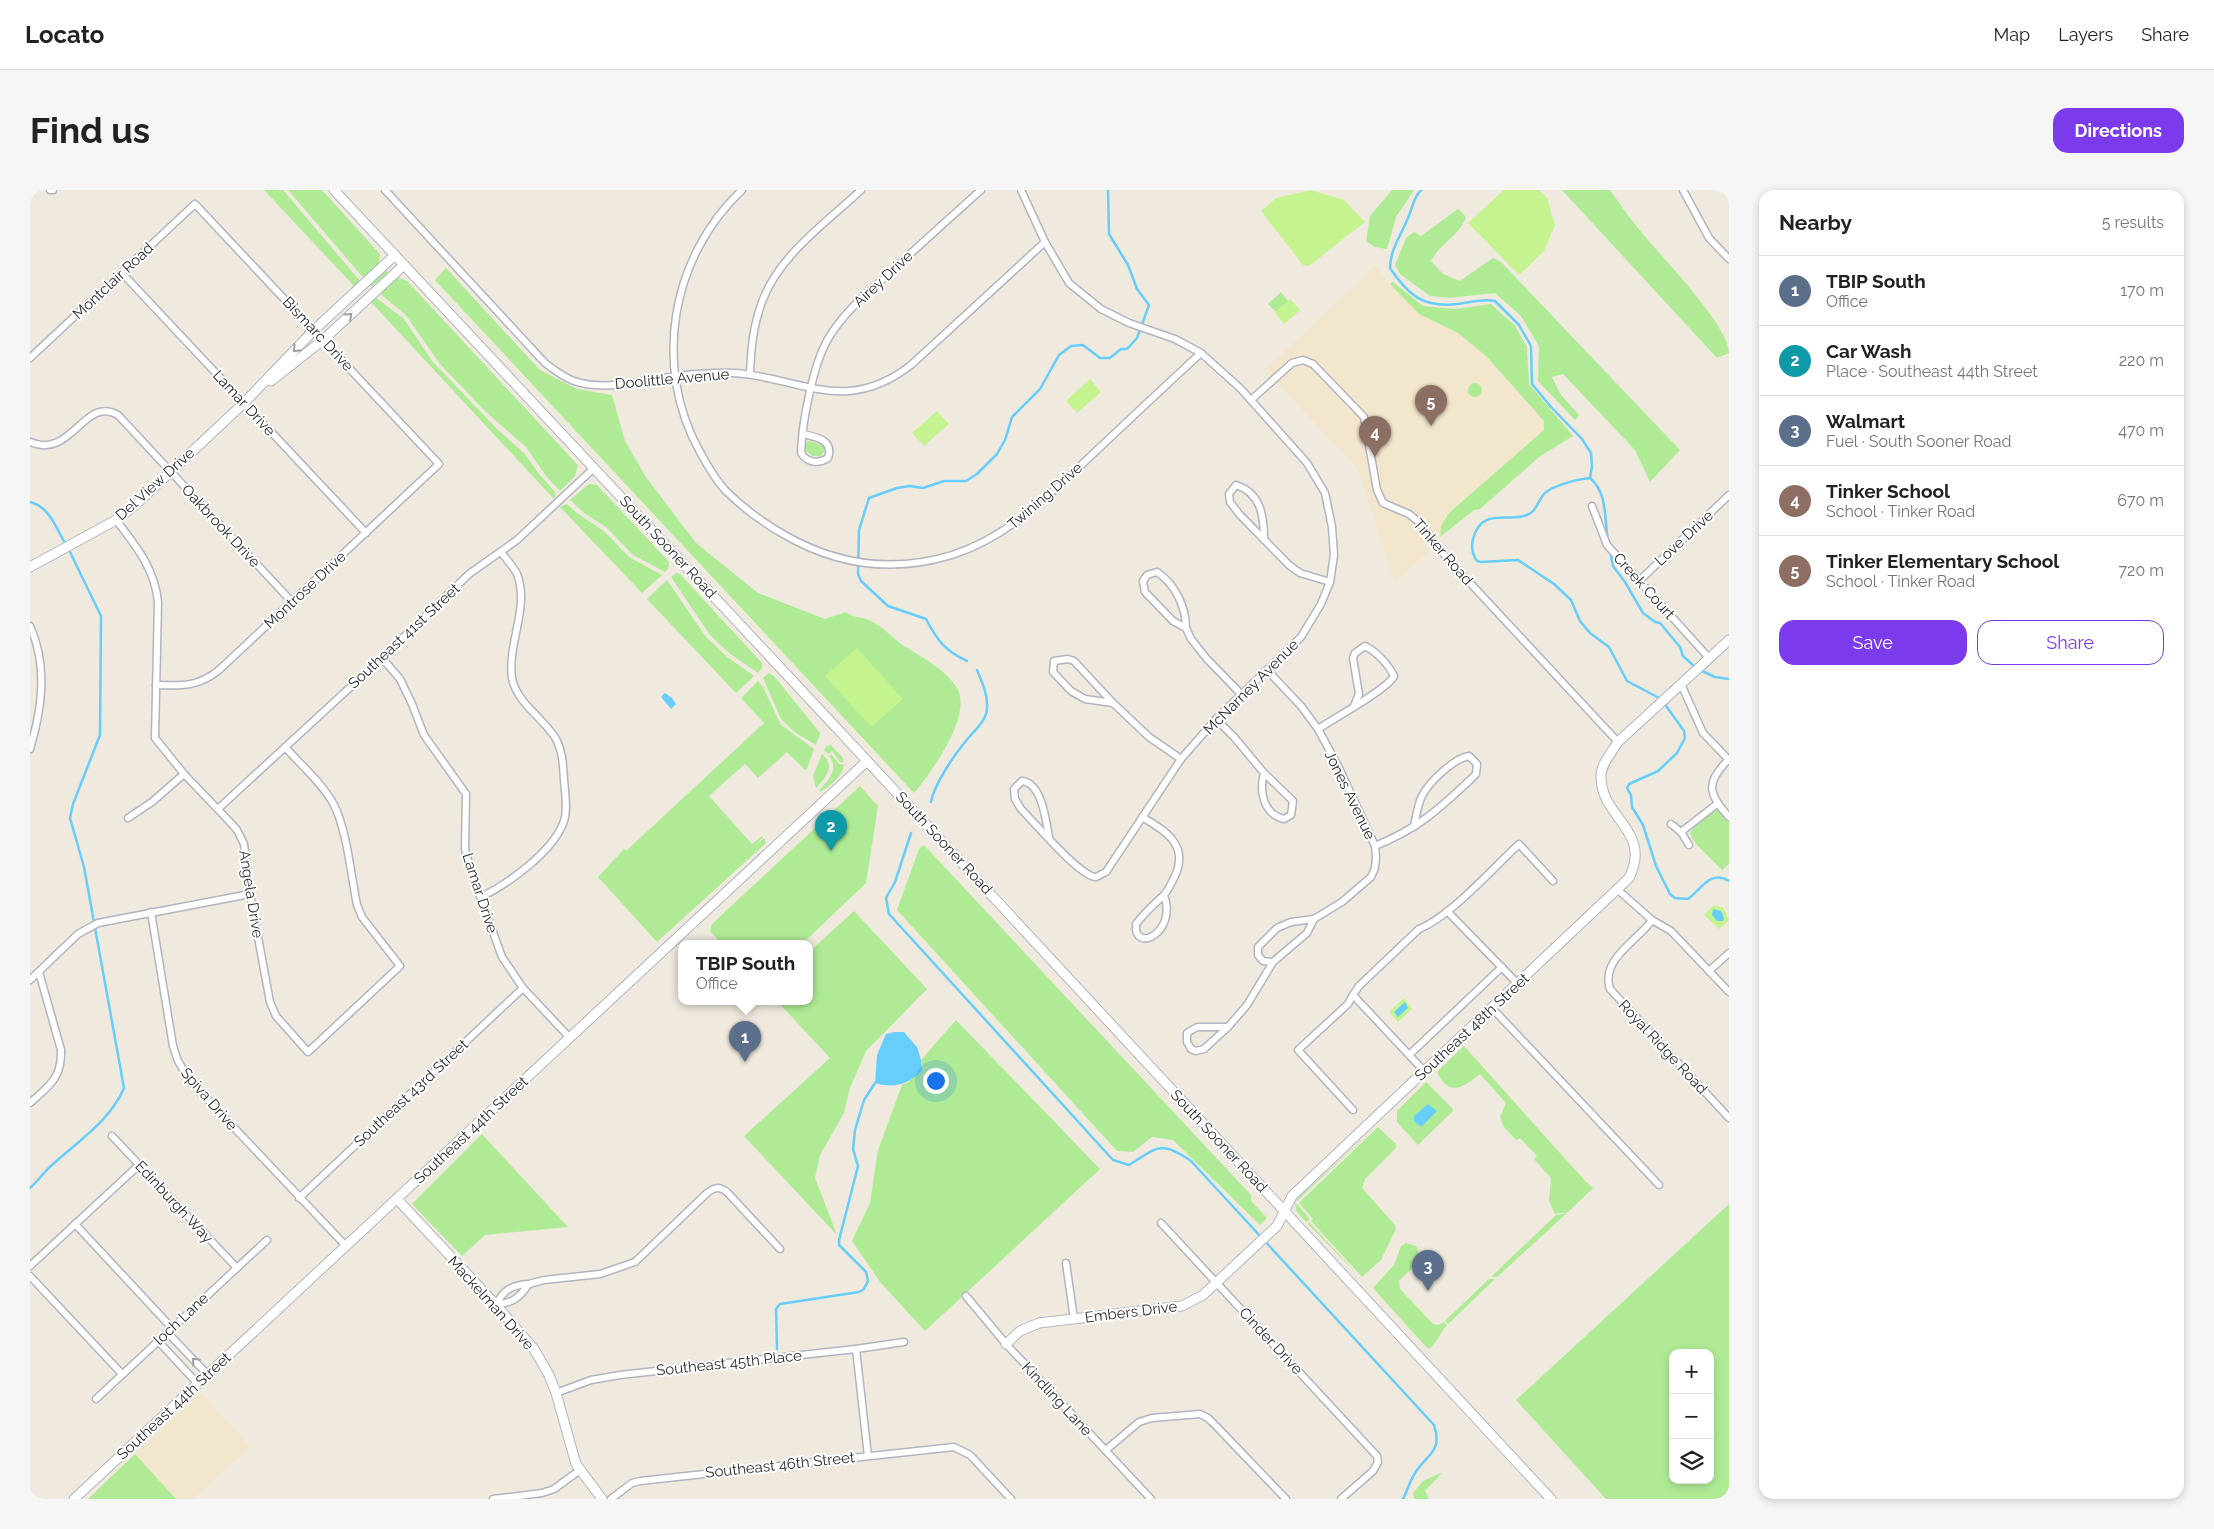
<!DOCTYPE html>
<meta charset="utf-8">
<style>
body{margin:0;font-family:Raleway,sans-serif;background:#f6f6f6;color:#222}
.controls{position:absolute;right:15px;bottom:15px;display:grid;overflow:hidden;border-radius:10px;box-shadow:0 2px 8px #0003}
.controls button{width:45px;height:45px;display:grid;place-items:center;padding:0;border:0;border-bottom:1px solid #e0e0e0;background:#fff;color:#222;font:25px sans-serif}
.you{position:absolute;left:905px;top:890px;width:18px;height:18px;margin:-12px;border:4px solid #fff;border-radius:50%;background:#1a73e8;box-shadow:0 0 0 8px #1a73e833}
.badge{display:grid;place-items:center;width:32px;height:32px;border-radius:50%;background:#7c3aed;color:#fff;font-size:16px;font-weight:700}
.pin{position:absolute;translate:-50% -41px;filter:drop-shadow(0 1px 2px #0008)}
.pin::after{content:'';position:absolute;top:26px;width:18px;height:15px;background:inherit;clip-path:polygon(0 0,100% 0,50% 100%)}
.popup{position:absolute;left:648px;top:750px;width:135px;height:65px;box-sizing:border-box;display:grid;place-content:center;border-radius:10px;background:#fff;filter:drop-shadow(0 1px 4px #0005);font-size:16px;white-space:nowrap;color:#767676}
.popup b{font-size:19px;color:#222}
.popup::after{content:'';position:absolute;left:50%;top:100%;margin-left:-10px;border:10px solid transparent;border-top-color:#fff}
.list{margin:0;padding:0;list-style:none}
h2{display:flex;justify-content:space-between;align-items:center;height:65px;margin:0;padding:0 20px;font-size:21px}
h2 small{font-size:16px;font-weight:400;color:#767676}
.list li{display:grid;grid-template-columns:32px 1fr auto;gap:15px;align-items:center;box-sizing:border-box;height:70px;padding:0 20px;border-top:1px solid #e0e0e0}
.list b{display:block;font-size:19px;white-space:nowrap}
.list p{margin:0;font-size:16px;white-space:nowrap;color:#767676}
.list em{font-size:16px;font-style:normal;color:#767676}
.actions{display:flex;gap:10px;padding:15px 20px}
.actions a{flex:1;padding:11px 0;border:1px solid #7c3aed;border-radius:15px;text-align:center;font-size:18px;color:#7c3aed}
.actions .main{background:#7c3aed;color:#fff}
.icon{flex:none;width:28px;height:28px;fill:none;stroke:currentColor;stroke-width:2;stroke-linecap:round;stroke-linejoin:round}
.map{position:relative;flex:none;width:1699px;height:1309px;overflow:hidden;border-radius:15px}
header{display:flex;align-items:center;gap:30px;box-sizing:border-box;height:70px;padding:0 25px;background:#fff;border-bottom:1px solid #e0e0e0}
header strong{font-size:24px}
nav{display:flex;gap:28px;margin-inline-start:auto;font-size:18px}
.intro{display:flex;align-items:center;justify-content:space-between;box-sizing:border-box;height:120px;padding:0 30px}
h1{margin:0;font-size:35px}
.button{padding:12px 22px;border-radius:15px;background:#7c3aed;color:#fff;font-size:18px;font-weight:700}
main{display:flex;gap:30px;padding:0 30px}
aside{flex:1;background:#fff;border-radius:15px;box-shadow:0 2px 8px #0003}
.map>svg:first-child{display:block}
.education{fill:#f2e7cc}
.green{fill:#afeb95;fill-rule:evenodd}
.pitch{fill:#c5f390}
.water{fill:#67cefb}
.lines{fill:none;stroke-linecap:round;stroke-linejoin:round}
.stream{stroke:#67cefb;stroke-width:2.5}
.street-casing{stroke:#b2b4c1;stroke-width:9}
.secondary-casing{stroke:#b2b4c1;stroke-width:11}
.street{stroke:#fff;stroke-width:6}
.secondary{stroke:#fff;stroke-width:9}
.oneway{stroke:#a0a0a0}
.labels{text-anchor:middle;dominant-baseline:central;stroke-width:4;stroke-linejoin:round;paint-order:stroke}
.street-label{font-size:15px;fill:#2d2d2d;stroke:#fff}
</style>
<header>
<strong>Locato</strong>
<nav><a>Map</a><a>Layers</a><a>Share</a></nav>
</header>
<div class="intro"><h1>Find us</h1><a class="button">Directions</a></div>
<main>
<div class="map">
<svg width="1699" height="1309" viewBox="0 0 1699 1309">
<rect width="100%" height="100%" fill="#efe9de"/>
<!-- education -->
<g class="education">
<path d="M1345,76L1361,95L1397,129L1428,143L1456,166L1514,231V240L1419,323L1411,336V349L1365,393L1328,279L1235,180Z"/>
<path d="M171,1203L220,1257L163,1309H146L105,1264Z"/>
</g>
<!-- green -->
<g class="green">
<path d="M234,0H253L330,91L324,96Z"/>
<path d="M258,0H292L350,64L349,73L334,87L331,85Z"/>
<path d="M1362,0H1384L1366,27L1357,59L1345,57L1336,51L1340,26Z"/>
<path d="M1532,0H1580C1590,14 1600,29 1612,43C1631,66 1699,136 1699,163L1687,168Z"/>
<path d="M1428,19L1436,27C1428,48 1410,53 1401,71L1413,84L1430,91L1463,68L1471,72L1650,260L1620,292L1605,260L1533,184L1522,187L1531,205L1549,225L1545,230L1508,191L1509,156L1491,126L1465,103L1419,108L1400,106L1370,84L1365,75L1376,48L1384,42L1391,46Z"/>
<path d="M416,78L510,180L547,199L582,205L595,251L616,287L666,353L728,403L795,429L816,422C824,429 832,426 841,431C853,437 863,448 874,456C892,467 916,480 927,498C943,525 901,583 884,603L405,90Z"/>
<path d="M355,79L358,82L357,84L341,97L339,94Z"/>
<path d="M367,87L377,91L545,272L548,275L545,286L530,301L516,286L496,257L456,222L410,174L375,124L349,103Z"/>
<path d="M1363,92L1393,116L1425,119L1461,114L1485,136L1497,157L1499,194L1543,246L1509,267L1450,319L1444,320L1410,347L1411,336L1419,323L1514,240V231L1456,166L1428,143L1389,124L1361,95L1360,93Z"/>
<path d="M1251,102L1258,111L1246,122L1238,114Z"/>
<path d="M345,107L374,129L402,171L467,239L495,264L509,284L526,303L524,309L340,111Z"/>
<circle cx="1445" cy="200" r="7"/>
<path d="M781,251L795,256V260L791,266H782L774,259L777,252Z"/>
<path d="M559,294L567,295L639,372L638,379L635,382L603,365L576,337L554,323L540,310Z"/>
<path d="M537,314L547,323L575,342L599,367L632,385L612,403L530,317Z"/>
<path d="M646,383L650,384L732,473V478L728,483L699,463L680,445L641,387Z"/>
<path d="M637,390L676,447L696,466L724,486L706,503L617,409Z"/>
<path d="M739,483L744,486L790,543L786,555L766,543L751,529L733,488Z"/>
<path d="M728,491L733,497L751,535L784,559L777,579L775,580L757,562L728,588L715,574L679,606L722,654L732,646L733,647L725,656L734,648L736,653L627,752L568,687L594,659L596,661L734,533L711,508Z"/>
<path d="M801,555L812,567L814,572H810L802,561L798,564L794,560L796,556Z"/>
<path d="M792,564C806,577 796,587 786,598L783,586Z"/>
<path d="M801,564L809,574L814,575C812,587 800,596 790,602L789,601C798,590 810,580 799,566Z"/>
<path d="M830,596L848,616L836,693L773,753H691L680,741L682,734Z"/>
<path d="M1687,620L1699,632V674L1692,680L1666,654L1660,644L1666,633Z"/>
<path d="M894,655L1221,1005V1011L1237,1028L1230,1035L1143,950L1122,947L1103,962L1087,961L867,720L889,659Z"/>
<path d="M824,721L897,799L836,861L820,898L814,923L790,965L785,988L807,1045L714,946L800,868L747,811H779V762Z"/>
<path d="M926,830L1070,979L895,1141L851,1093L822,1051L840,1013L848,960L872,895L879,892L892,876L891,870Z"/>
<path d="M1434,856L1556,992L1563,998L1538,1022L1525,1024L1519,1011L1521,988L1504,969L1507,966L1490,948L1486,950L1474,937L1470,927L1476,913L1450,884C1434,897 1419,908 1407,882Z"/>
<path d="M1396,892L1422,918L1423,921L1388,955L1367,932V921Z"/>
<path d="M1346,937L1269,1009L1268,1012L1267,1009Z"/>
<path d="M1348,937L1366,954V958L1335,989L1332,998L1365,1035L1366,1039L1351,1070L1332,1087L1281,1031L1283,1029L1269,1013Z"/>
<path d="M452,944L462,955L538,1037L455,1045L432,1066L382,1014Z"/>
<path d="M1265,1012L1280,1029L1276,1032L1266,1021Z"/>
<path d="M1699,1014V1309H1576L1486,1210ZM1643,1163H1680V1290H1643Z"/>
<path d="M1537,1023L1467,1087H1461L1526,1025Z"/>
<path d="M1279,1032L1329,1086L1278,1034Z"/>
<path d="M1376,1053L1386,1056C1396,1073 1378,1080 1369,1091L1370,1099L1403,1134L1409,1135L1414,1132L1417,1135C1410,1142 1406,1156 1398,1159L1343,1098L1364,1075L1371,1056Z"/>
<path d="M1459,1089H1465L1418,1134L1415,1131Z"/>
<path d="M105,1264L146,1309H58Z"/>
<path d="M1413,1282L1395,1301L1399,1309H1384L1383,1303L1393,1291Z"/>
</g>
<!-- pitch -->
<g class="pitch">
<path d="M1281,0L1314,10L1335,32L1279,76L1273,75L1231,21L1246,8Z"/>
<path d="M1474,0H1509L1517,8L1525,35L1514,61L1489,85L1438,33Z"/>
<path d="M1260,109L1270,120L1254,134L1245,123Z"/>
<path d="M1060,189L1071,202L1047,223L1036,211Z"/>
<path d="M907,221L919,234L894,256L882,243Z"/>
<path d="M827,458L873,509L841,537L795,486Z"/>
<path d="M1684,715L1693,718L1699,730L1689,739L1674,725Z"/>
<path d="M1374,808L1382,819L1368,832L1359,822Z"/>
</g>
<!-- water -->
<g class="water">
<path d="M635,503L642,508L646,514L641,519L631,507Z"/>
<path d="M1683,719L1691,721L1694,728L1693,731H1687L1682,725Z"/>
<path d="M1375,812L1378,818L1368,827L1364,822Z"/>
<path d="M865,842H874L887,857L891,870L892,881C878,894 864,899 845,893L847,865L856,844Z"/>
<path d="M1398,914L1407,921L1391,937L1384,931V926Z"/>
</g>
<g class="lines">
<!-- stream -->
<g class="stream">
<path d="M1391,0C1383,8 1383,17 1378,28C1371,45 1360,60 1360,78C1378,105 1393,118 1427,114C1440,113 1452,108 1465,111L1489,135L1501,156L1502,194L1521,217L1552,249L1561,263L1562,276L1560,288"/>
<path d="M1560,288C1548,289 1521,296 1514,304C1508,311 1506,322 1497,325C1479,333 1452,316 1443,349C1441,357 1442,364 1447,371L1451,372L1488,370L1524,394L1541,410L1550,431L1560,443L1579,457L1597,491L1631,509"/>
<path d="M1560,288C1578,303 1574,329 1578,350"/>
<path d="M0,312C20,317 26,338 36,355"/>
<path d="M1580,361L1583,376L1595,392L1613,423L1625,432L1630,433L1650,457L1653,466L1665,477"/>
<path d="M937,471C915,461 907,450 896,429L858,416L831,391L828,384L829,340L839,308L867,298L880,296L893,298L914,291H936L947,284L967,264L975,250L982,227L1010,199L1029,165L1041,156L1053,155L1070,168H1080L1091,159H1097L1107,148L1119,115L1107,99L1098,75L1079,44L1078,0"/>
<path d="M1670,480L1685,487L1699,489"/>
<path d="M1634,513L1654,541L1655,548L1647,563L1628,581L1599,594L1597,598L1601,605L1602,617L1613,635L1626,676L1640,704L1645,708L1658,709C1671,700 1680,679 1699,691"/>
<path d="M901,612C904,595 924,565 935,552C943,541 957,532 957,517C958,505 952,492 947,480"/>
<path d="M881,643L865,692L856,708L859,724L1083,970L1099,975C1128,957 1130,950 1161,971L1404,1235C1413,1262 1397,1264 1385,1283C1380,1291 1377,1301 1373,1309"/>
<path d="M0,998C8,991 14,982 22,975C48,951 80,931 94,898L54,677L40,628L43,614L70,545L71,426L39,360"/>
<path d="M747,1159L746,1119L750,1114L829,1102L834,1099L838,1091L836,1082L809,1055V1050L828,976L823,959L825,940L834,910L845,893"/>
</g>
<!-- street casing -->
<g class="street-casing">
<g id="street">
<path d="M20,0H23"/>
<path d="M355,0L515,173C524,180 533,187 544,191C570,200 601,193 627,189C652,185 678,182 703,183C741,184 782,204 819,201C843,199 863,189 881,175L1015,52"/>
<path d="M712,0C641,67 622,176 670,262C677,275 685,289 695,300C712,317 732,332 753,344C806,375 863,383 922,365C981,346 1021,303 1065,262C1100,229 1135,196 1171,163"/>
<path d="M991,0L1015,52L1039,93L1071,119L1099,133L1145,149L1171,163L1211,199L1277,273L1295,303L1302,337L1304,365L1300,392L1291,414L1271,447L1186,529L1151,569L1076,682C1073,683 1069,686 1066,687C1050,687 1004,632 991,619L985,609L984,599L992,591C1012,593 1016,631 1019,647"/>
<path d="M1653,0L1679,48L1699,69"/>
<path d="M92,83L336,343"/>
<path d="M0,168L165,14L409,274L189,480C168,497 152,496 126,495"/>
<path d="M720,184C721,159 723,136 732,112C749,65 796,33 831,0"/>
<path d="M1221,210L1262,173L1273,170L1283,174L1334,227L1347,300L1353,313L1379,324L1390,333L1416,367L1588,552"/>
<path d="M773,244C787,247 804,250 798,268C789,274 777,273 771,263C772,232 783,175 798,149C815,120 842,99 866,77C894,51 922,26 951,0"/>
<path d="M0,252C42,270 54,205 88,225L262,412"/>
<path d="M1562,316L1577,355L1679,468"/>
<path d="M86,330C106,356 125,379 128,412L125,548L154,584L199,631L207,640L214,654L220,704L240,812L246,826L278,862L370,776L332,727L327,715C321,686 317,639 303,613C291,592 271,575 255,557"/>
<path d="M1234,350C1234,326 1231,303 1206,295L1199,304L1200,312L1210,325L1259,375L1270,383L1300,392"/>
<path d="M1609,391L1699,305"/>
<path d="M0,436C18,476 12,519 0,559"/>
<path d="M1156,438C1156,417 1145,394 1127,382L1117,385L1113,391L1115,402L1143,431L1156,438L1161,449L1177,469L1211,504"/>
<path d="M352,468L370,489L382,514L394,545L436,604L435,659L441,681L472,767L493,798L540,848"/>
<path d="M1651,494L1673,543L1698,569"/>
<path d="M1083,513L1044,471L1038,469L1024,471L1023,482L1041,501L1055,509L1083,513L1119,547L1151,569"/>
<path d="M1186,529L1204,547L1234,583C1229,601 1233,624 1254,629L1261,625L1263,611L1234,583"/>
<path d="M1288,539C1303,529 1358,499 1364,486C1358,474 1347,462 1335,456L1325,463L1323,468L1329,504L1324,516"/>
<path d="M1699,569C1676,592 1677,603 1699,627"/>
<path d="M189,618L352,468L439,384L487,350L564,278"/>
<path d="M1112,627C1136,641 1159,655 1145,686C1142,692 1138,701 1133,706C1123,715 1114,723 1106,734C1103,764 1148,743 1134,705"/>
<path d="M98,628L122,612L154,584"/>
<path d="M1641,634L1651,642L1659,655"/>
<path d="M1651,642L1687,614"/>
<path d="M1345,656C1387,639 1407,621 1440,590L1446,584L1447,574L1439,566C1423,569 1399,592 1392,606C1387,616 1386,627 1384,637"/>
<path d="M1588,700L1622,730L1641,741L1699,802"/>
<path d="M451,707C478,694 524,661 534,631C538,619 535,602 534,590C533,576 533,562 526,549C514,528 487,514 482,488C477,454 500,417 487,384C483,376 476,369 471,362"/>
<path d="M1417,721L1488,794"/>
<path d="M121,722L143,856L148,871L160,891L316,1056"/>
<path d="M1622,730C1608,751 1570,769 1580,799L1699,928"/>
<path d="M1243,772L1277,743L1284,729"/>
<path d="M1679,781L1699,763"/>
<path d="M0,790L48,744L68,733L220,704"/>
<path d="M1323,805L1329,796L1389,739C1421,726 1462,679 1489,654L1523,691"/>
<path d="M1462,818L1629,995"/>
<path d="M1198,837L1174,859L1166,861L1161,859L1157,852V843L1167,837H1198L1217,815L1243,772L1233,771L1228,765V757L1247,738L1261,732L1284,729L1312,712L1341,687L1345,678L1346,667L1345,656L1309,578L1288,539L1271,516L1237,480"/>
<path d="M1379,865L1472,777"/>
<path d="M0,913C19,896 32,888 31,860L9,782"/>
<path d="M1323,920L1268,860L1318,814L1323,805L1395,882"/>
<path d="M82,946L207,1078"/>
<path d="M269,1008L493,798"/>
<path d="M1131,1033L1347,1266L1348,1272L1343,1281L1311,1309"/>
<path d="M45,1034L142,1138"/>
<path d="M1036,1073L1044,1129"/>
<path d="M0,1076L109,975"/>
<path d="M0,1086L92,1184"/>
<path d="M499,1094L514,1090L570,1084L605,1072L676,1004C684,997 689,996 697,1002L750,1059"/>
<path d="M499,1094C488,1109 484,1112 466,1115C473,1100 482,1095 499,1094Z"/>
<path d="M936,1106L976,1154L1121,1309"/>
<path d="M137,1142L178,1185"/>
<path d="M128,1151L168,1194"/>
<path d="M826,1159L838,1266"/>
<path d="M526,1203L561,1190L590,1185L826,1159L874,1152"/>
<path d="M66,1209L237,1050"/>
<path d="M1076,1260L1109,1232L1122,1228L1170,1224L1178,1228L1187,1237L1256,1309"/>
<path d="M463,1309L512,1303L524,1299L550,1280"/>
<path d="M581,1309L602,1293L610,1291L924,1257L940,1265L981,1309"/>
</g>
</g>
<!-- secondary casing -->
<g class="secondary-casing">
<g id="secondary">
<path d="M304,0L802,533L1521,1309"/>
<path d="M241,191L293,150L374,75"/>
<path d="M0,377L86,330L104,316L214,213L284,140L365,65"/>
<path d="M367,1009L466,1115L504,1159L519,1185L526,1203L546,1274L572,1309"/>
<path d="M976,1154L990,1141L1009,1133L1152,1116L1173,1105L1247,1036L1262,1006L1599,688C1623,640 1570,628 1571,586C1571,574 1582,562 1588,552L1699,450"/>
<path d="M44,1309L837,571"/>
</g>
</g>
<!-- street -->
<use href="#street" class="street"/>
<!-- secondary -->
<use href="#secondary" class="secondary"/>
</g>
<!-- one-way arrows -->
<defs><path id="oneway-chevron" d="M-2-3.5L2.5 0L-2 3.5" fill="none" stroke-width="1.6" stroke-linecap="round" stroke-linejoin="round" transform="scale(1.25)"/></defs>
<g class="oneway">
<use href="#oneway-chevron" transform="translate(319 126) rotate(-42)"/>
<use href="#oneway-chevron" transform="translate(266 159) rotate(134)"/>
<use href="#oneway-chevron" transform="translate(165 1171) rotate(-133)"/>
</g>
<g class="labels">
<!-- street labels -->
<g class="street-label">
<text transform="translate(853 89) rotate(-43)">Airey Drive</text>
<text transform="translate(83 91) rotate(-43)">Montclair Road</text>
<text transform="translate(288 144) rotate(47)">Bismarc Drive</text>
<text transform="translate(642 189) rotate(-5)">Doolittle Avenue</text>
<text transform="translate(214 213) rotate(47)">Lamar Drive</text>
<text transform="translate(125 294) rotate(-42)">Del View Drive</text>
<text transform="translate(1015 306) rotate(-41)">Twining Drive</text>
<text transform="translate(191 336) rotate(47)">Oakbrook Drive</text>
<text transform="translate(1654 348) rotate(-43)">Love Drive</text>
<text transform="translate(638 357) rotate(47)">South Sooner Road</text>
<text transform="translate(1413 362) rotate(49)">Tinker Road</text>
<text transform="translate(1614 396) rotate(48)">Creek Court</text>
<text transform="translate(275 400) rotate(-43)">Montrose Drive</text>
<text transform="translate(374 446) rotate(-43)">Southeast 41st Street</text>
<text transform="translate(1221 497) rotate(-45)">McNarney Avenue</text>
<text transform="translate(1320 605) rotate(64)">Jones Avenue</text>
<text transform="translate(914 653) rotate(47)">South Sooner Road</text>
<text transform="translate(450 703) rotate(72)">Lamar Drive</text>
<text transform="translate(221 704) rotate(81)">Angela Drive</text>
<text transform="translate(1442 837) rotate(-43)">Southeast 48th Street</text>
<text transform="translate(1633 857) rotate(47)">Royal Ridge Road</text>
<text transform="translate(381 903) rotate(-43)">Southeast 43rd Street</text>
<text transform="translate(179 909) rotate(49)">Spiva Drive</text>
<text transform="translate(441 940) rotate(-43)">Southeast 44th Street</text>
<text transform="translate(1189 951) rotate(47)">South Sooner Road</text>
<text transform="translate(144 1012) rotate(47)">Edinburgh Way</text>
<text transform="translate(461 1113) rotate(48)">Mackelman Drive</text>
<text transform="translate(1101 1122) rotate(-7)">Embers Drive</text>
<text transform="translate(151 1129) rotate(-43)">loch Lane</text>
<text transform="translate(1241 1151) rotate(47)">Cinder Drive</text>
<text transform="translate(699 1173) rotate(-6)">Southeast 45th Place</text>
<text transform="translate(1027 1209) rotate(47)">Kindling Lane</text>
<text transform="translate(144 1216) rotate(-43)">Southeast 44th Street</text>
<text transform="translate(750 1275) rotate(-6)">Southeast 46th Street</text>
</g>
</g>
</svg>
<div class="controls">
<button>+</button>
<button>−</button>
<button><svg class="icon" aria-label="layers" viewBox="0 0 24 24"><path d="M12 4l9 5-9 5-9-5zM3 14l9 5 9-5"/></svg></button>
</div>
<div class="you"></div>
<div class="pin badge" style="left:715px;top:872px;background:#5c6f8a">1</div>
<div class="popup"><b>TBIP South</b>Office</div>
<div class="pin badge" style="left:801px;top:661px;background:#0f9aa8">2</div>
<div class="pin badge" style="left:1398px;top:1101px;background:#5c6f8a">3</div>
<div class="pin badge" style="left:1345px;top:267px;background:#8d6e63">4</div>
<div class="pin badge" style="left:1401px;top:236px;background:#8d6e63">5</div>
</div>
<aside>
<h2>Nearby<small>5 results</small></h2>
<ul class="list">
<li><span class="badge" style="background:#5c6f8a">1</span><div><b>TBIP South</b><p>Office</p></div><em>170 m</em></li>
<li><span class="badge" style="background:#0f9aa8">2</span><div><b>Car Wash</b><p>Place · Southeast 44th Street</p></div><em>220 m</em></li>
<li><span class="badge" style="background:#5c6f8a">3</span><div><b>Walmart</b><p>Fuel · South Sooner Road</p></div><em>470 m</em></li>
<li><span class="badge" style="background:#8d6e63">4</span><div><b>Tinker School</b><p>School · Tinker Road</p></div><em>670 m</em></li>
<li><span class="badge" style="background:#8d6e63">5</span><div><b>Tinker Elementary School</b><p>School · Tinker Road</p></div><em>720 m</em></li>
</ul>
<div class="actions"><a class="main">Save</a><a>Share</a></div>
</aside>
</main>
